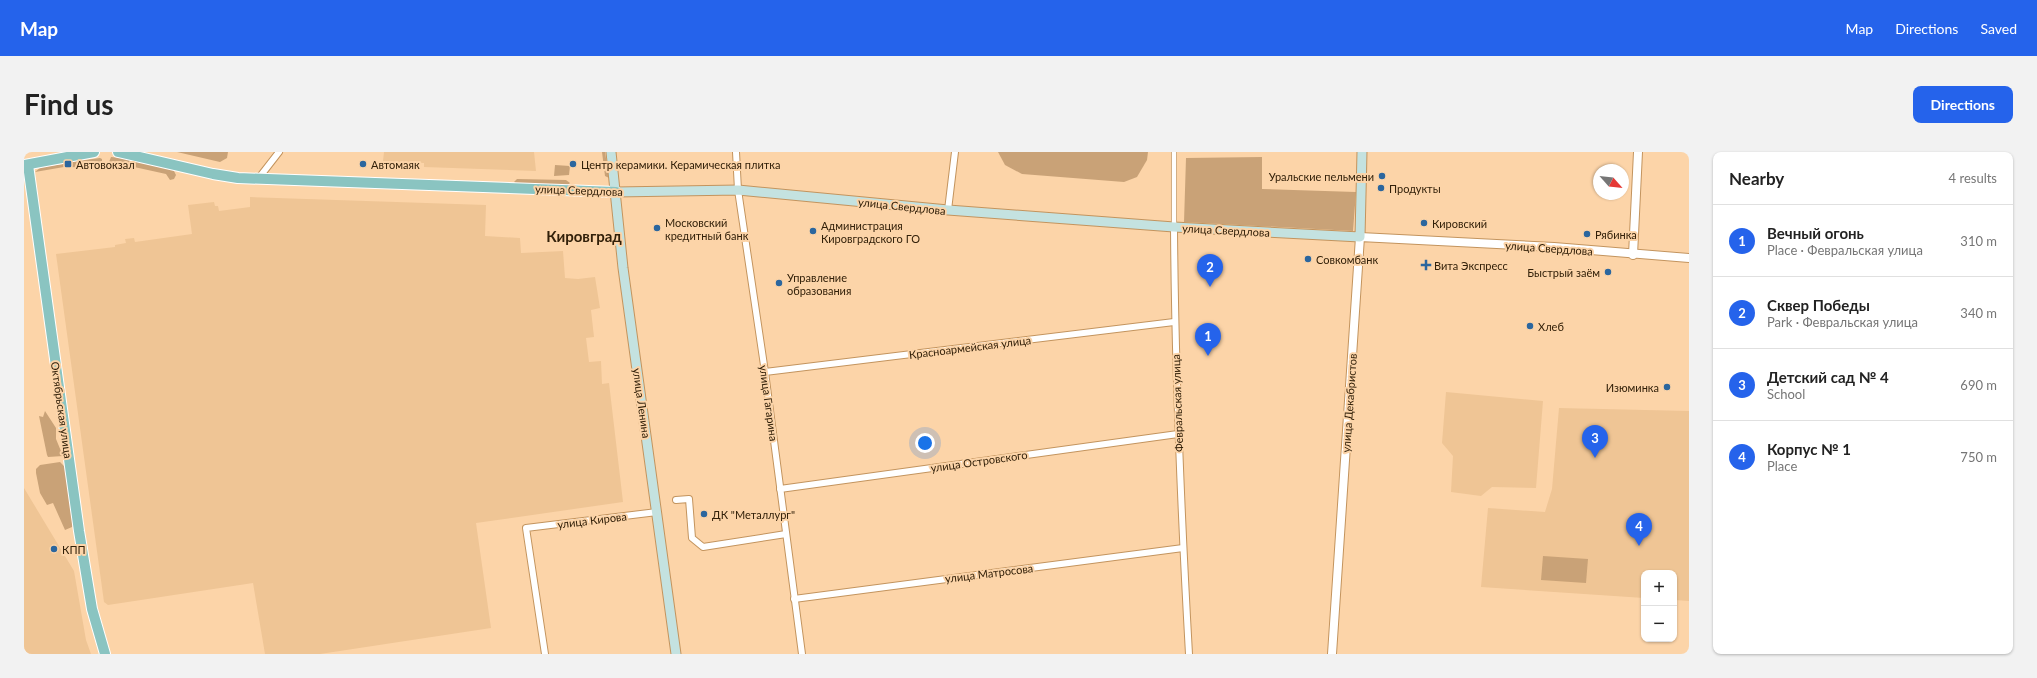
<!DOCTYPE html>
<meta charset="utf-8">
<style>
body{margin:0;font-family:Lato,sans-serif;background:#f2f2f2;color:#222}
.controls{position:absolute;right:12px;bottom:12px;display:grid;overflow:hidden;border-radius:8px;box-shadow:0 1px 3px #0004}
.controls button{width:36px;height:36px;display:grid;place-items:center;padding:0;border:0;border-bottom:1px solid #e0e0e0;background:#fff;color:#222;font:20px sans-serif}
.compass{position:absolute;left:1569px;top:12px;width:36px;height:36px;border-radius:50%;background:#fff;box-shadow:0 1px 3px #0004;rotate:117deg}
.you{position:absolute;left:901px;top:291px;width:14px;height:14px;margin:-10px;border:3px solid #fff;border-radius:50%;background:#1a73e8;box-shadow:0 0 0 6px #1a73e833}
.badge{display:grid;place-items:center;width:26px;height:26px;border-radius:50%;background:#2563eb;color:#fff;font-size:13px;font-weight:700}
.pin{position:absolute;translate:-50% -33px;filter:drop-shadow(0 1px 2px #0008)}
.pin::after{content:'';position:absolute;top:21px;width:14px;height:12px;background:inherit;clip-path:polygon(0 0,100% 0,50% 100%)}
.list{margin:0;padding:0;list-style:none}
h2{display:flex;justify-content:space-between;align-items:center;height:52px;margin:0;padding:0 16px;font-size:17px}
h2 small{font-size:13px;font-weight:400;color:#767676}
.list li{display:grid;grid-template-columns:26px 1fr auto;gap:12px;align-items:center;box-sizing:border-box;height:72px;padding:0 16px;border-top:1px solid #e0e0e0}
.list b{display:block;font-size:15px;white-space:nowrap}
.list p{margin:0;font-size:13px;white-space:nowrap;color:#767676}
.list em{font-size:13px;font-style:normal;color:#767676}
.map{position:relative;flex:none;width:1665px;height:502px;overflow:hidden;border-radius:8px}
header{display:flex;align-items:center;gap:24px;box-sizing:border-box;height:56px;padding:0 20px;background:#2563eb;color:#fff}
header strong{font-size:19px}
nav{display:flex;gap:22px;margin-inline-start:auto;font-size:14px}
.intro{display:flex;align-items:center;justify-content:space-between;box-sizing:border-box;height:96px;padding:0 24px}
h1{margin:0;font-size:28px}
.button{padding:10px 18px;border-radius:8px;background:#2563eb;color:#fff;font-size:14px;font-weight:700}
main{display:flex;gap:24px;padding:0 24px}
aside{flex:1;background:#fff;border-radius:8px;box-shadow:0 1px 3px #0004}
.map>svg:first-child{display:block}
.built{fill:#efc595}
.green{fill:#c9a277}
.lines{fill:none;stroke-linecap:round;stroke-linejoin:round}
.pedestrian-casing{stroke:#c3945e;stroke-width:6}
.minor-casing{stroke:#c3945e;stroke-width:8}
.tertiary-casing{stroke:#c3945e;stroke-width:10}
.secondary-casing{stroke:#c3945e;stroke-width:11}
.primary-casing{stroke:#fff;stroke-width:12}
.pedestrian{stroke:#fff;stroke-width:4.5}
.minor{stroke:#fff;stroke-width:6}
.tertiary{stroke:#fff;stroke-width:8}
.secondary{stroke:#c4e2e0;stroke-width:9}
.primary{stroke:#8ac4c1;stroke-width:10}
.poi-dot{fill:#2b669e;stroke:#fcd4a8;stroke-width:1.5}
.labels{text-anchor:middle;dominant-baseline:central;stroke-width:4;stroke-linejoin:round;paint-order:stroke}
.poi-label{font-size:11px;fill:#322009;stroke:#fcd4a8;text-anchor:start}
.street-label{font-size:11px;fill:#322009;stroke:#fcd4a8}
.district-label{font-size:15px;font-weight:bold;fill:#322009;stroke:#fcd4a8}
</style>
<header>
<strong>Map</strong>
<nav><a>Map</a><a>Directions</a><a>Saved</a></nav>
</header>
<div class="intro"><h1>Find us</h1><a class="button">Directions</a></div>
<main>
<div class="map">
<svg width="1665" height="502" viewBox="0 0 1665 502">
<rect width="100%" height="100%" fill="#fcd4a8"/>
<!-- built -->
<g class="built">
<path d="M360,0H510L512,19L400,15V11H361L359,9Z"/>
<path d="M226,45L462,53L461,84L496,86L497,101L539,99L541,126L554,127L571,125L576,156L567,158L570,185L562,186L565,210L577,209L578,232L585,231L599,350L452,371L467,476L296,502H241L229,431L84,453L80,450L32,102L91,95V93L102,91L101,87L110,86L111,90L168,82L164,53L190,50L191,54H194L195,59L226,55Z"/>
<path d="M1422,240L1519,249L1512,336L1468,335L1457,344L1427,340L1429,304L1418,291Z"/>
<path d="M1535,256L1665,259V449L1650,448V421H1620V446L1457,435L1464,356L1521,360L1528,337Z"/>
<path d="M0,336L50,419L62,488L67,502H0Z"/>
</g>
<!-- green -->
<g class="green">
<path d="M153,0H204L203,6L196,10Z"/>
<path d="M578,0H581L585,26L581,24Z"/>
<path d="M974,0H1124L1123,8L1113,25L1100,30L998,22L981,13Z"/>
<path d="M87,5L98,6L149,17L152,23L150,27L146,28L142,22L92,11L89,13L85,10Z"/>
<path d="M1238,5V37L1332,40L1329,79L1160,70L1162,6Z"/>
<path d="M76,6L78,7V17L47,15L46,10Z"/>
<path d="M40,12V15L11,20L17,15Z"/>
<path d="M531,13L546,14L545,23L530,24Z"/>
<path d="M493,27L542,28L546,31L544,33L493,32L490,30Z"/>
<path d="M21,259L32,276V287L39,304L24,305L23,303L15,264L19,265Z"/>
<path d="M36,310L41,315L49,371L48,375L41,378L29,351L23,353L16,341L12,321V317L16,313Z"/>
<path d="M1519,404L1564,407L1562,431L1517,428Z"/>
</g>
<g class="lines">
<!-- pedestrian casing -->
<g class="pedestrian-casing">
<path id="pedestrian" d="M1150,0V75"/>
</g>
<!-- minor casing -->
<g class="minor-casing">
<g id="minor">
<path d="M712,0L714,38L741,220L778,502"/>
<path d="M234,27L255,0"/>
<path d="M924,58L931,0"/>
<path d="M1150,75C1151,217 1157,360 1165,502"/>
<path d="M741,220L1150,170"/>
<path d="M756,337L1154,282"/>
<path d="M652,348L665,347L668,386L679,395L762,382"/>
<path d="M770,447L1159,396"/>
<path d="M521,502L502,376L633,360"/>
</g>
</g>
<!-- tertiary casing -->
<g class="tertiary-casing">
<g id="tertiary">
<path d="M1609,103L1614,0"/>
<path d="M1308,502L1336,85L1530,95L1665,106"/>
</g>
</g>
<!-- secondary casing -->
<g class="secondary-casing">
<g id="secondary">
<path d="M587,0L599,116L652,502"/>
<path d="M592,40L714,38L924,58L1150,75L1336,85L1338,0"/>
</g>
</g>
<!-- primary casing -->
<g class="primary-casing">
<g id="primary">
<path d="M94,0L189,22L214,26L592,40"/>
<path d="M0,13L70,0"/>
<path d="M4,13L55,379L68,457L81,502"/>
</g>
</g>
<!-- pedestrian -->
<use href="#pedestrian" class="pedestrian"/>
<!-- minor -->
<use href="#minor" class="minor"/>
<!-- tertiary -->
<use href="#tertiary" class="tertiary"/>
<!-- secondary -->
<use href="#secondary" class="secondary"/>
<!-- primary -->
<use href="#primary" class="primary"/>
</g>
<!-- markers -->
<g class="poi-dot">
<rect x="40" y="8" width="8" height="8" rx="2"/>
<circle cx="339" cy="12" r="4"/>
<circle cx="549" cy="12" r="4"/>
<circle cx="1358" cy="24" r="4"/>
<circle cx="1357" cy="36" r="4"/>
<circle cx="1400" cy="71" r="4"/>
<circle cx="633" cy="76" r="4"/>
<circle cx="789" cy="79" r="4"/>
<circle cx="1563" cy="82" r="4"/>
<circle cx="1284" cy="107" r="4"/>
<path d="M1400 107h4v4h4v4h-4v4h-4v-4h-4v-4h4z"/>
<circle cx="1584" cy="120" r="4"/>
<circle cx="755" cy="131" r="4"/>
<circle cx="1506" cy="174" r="4"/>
<circle cx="1643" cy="235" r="4"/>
<circle cx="680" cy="362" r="4"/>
<circle cx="30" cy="397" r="4"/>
</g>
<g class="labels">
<!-- poi labels -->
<g class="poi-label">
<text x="52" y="12">Автовокзал</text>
<text x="347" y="12">Автомаяк</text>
<text x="557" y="12">Центр керамики. Керамическая плитка</text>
<text x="1350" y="24" text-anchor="end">Уральские пельмени</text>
<text x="1365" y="36">Продукты</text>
<text x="641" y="70">Московский<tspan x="641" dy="13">кредитный банк</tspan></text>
<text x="1408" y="71">Кировский</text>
<text x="797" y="73">Администрация<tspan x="797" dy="13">Кировградского ГО</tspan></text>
<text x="1571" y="82">Рябинка</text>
<text x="1292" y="107">Совкомбанк</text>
<text x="1410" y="113">Вита Экспресс</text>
<text x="1576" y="120" text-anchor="end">Быстрый заём</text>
<text x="763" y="125">Управление<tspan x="763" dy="13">образования</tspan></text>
<text x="1514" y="174">Хлеб</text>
<text x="1635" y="235" text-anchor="end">Изюминка</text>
<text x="688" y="362">ДК "Металлург"</text>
<text x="38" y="397">КПП</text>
</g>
<!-- street labels -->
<g class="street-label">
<text transform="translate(555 38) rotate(2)">улица Свердлова</text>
<text transform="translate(878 54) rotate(6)">улица Свердлова</text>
<text transform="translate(1202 78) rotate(3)">улица Свердлова</text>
<text transform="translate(1525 96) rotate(4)">улица Свердлова</text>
<text transform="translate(946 195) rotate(-7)">Красноармейская улица</text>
<text transform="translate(618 251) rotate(82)">улица Ленина</text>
<text transform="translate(745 251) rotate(82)">улица Гагарина</text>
<text transform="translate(1153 251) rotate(-92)">Февральская улица</text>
<text transform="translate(1325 251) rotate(-86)">улица Декабристов</text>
<text transform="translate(38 258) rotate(82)">Октябрьская улица</text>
<text transform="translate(955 309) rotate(-8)">улица Островского</text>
<text transform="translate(568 368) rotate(-7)">улица Кирова</text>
<text transform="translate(965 421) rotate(-7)">улица Матросова</text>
</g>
<!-- district labels -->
<g class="district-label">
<text x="560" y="84">Кировград</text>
</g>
</g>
</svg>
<div class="controls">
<button>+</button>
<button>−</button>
</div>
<svg class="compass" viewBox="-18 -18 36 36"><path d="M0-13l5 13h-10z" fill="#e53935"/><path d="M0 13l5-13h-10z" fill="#767676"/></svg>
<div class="you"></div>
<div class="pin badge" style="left:1184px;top:204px">1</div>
<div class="pin badge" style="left:1186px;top:135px">2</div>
<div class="pin badge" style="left:1571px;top:306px">3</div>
<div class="pin badge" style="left:1615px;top:394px">4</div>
</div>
<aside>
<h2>Nearby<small>4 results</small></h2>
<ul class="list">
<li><span class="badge">1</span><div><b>Вечный огонь</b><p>Place · Февральская улица</p></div><em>310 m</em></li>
<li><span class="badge">2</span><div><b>Сквер Победы</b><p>Park · Февральская улица</p></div><em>340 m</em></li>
<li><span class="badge">3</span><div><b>Детский сад № 4</b><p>School</p></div><em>690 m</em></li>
<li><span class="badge">4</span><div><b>Корпус № 1</b><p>Place</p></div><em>750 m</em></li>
</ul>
</aside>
</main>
